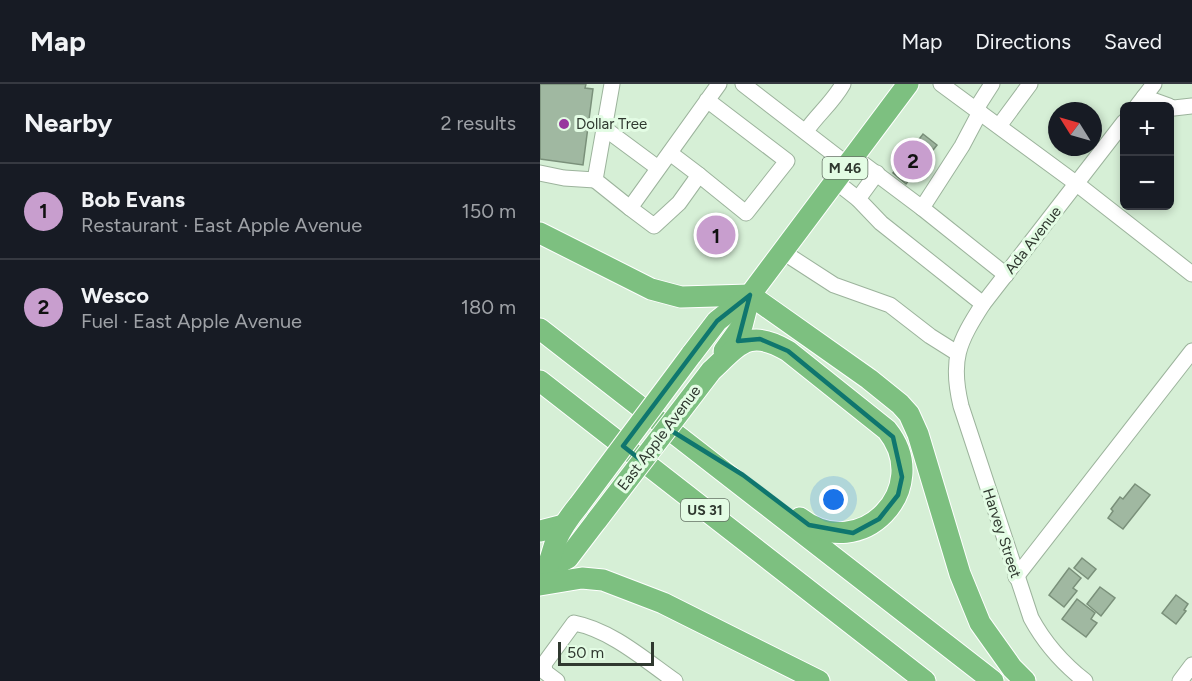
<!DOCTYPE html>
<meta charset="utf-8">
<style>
body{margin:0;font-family:Figtree,sans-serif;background:#20242c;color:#f1f3f6}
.controls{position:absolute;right:18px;top:18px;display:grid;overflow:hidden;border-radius:9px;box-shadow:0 3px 9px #0003}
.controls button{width:54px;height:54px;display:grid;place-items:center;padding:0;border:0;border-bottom:2px solid #363941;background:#171b24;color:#f1f3f6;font:30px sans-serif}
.compass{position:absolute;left:508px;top:18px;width:54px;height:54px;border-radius:50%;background:#171b24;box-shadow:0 3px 9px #0003;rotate:307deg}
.scale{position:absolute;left:18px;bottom:15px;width:96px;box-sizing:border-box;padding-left:6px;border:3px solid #2f382f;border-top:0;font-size:16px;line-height:21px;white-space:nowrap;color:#2f382f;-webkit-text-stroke:4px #e3fce4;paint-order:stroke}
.you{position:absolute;left:294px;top:416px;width:21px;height:21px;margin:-15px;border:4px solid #fff;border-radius:50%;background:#1a73e8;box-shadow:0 0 0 9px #1a73e833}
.badge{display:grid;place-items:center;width:39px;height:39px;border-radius:50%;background:#c89ece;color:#111;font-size:20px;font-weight:700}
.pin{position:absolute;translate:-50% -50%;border:3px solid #fff;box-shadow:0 2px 6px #0006}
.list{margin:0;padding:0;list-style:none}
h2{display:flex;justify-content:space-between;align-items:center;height:78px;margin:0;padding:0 24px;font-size:26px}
h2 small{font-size:20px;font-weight:400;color:#9ea1a6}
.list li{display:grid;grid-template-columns:39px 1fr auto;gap:18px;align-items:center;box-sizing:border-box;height:96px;padding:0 24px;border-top:2px solid #363941}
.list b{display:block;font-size:22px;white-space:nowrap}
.list p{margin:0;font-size:20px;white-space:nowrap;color:#9ea1a6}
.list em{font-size:20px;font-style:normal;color:#9ea1a6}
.map{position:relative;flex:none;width:652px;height:597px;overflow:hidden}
header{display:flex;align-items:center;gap:36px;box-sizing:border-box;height:84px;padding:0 30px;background:#171b24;border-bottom:2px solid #363941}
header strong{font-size:28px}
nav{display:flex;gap:33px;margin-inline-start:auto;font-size:21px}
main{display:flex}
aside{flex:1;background:#171b24}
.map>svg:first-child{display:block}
.building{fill:#a0b8a1;stroke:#7a907a;stroke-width:1.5}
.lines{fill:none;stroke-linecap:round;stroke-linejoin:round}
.minor-casing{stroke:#9cb39c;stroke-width:17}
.highway-casing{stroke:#fff;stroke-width:23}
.minor{stroke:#fff;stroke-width:15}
.highway{stroke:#7dc080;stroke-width:21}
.highway-bridge-casing{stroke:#fff;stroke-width:23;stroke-linecap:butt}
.highway-bridge{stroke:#7dc080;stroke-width:21}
.marked{fill:none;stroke:#0f766e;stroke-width:4.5;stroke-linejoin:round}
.poi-dot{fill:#97369d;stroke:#e3fce4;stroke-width:2}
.labels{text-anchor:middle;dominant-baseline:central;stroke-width:6;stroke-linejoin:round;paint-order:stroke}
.shield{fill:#e3fce4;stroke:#657365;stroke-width:1.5}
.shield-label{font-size:14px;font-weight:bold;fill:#2f382f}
.poi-label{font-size:15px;fill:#2f382f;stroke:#e3fce4;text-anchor:start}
.street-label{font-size:15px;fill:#2f382f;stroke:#e3fce4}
</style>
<header>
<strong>Map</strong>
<nav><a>Map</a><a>Directions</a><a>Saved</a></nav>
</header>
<main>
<aside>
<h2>Nearby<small>2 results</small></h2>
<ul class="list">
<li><span class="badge">1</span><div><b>Bob Evans</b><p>Restaurant · East Apple Avenue</p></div><em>150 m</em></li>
<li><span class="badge">2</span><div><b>Wesco</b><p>Fuel · East Apple Avenue</p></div><em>180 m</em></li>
</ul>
</aside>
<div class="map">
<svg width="652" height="597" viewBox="0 0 652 597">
<rect width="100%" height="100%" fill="#d6efd6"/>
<!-- building -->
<g class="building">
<path d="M0,0H46L45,4L53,5L43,81L0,75Z"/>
<path d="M383,50L397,61L366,100L353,89Z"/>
<path d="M595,400L610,411L583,445L568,434L573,427L571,425L580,413L583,415Z"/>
<path d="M542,474L556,485L548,495L534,484Z"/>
<path d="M529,484L541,494L533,504L537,507L524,523L509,511Z"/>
<path d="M560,503L575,514L561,532L547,520Z"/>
<path d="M636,511L648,520L644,526L646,527L636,540L622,529Z"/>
<path d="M537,515L555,529L551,535L557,539L546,553L522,535Z"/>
</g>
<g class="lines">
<!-- minor casing -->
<g class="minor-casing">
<g id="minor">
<path d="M72,0L55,96L90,124"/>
<path d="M203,0L308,81"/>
<path d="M401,0L537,100L652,190"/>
<path d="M604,13L629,22"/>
<path d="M167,16L247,77L206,129L159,91L139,119L114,142L90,124L179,0"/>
<path d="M597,22L614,0"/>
<path d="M630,23L634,24L652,22"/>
<path d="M436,25L452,0"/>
<path d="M459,42L490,0"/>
<path d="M64,44L118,84"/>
<path d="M266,47C277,31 293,18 303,0"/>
<path d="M130,69L159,91"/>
<path d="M314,73L382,124L422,62L440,28"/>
<path d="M0,89L24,94L55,96"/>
<path d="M337,89L318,115L341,139L443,220"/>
<path d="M295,97L318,115"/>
<path d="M382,124L466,191"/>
<path d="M243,168L294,201L350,221L390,252L417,269"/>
<path d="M476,493L652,267"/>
<path d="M17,597L5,588L4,580L34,539C71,546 105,576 135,597"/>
<path d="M545,597C522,579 505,560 491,534L421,322C410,276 418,259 443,220L584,38"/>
<path d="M640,597L652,581"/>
</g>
</g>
<!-- highway casing -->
<g class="highway-casing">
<g id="highway">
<path d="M0,149L111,205L141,213L210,211L329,295L360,320L369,330L378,350L420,490L440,539L472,584L485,597"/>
<path d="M0,245L453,597"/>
<path d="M184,267L202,242L210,211"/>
<path d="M151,271L177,237L210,211L368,0"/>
<path d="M171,287C200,260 209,244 248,267L347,346C394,404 321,481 260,434"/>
<path d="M0,297L385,597"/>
<path d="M0,447L24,441"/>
<path d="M9,484L28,474L57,436"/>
<path d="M0,496C10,482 10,473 16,457C21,444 30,432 39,421"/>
<path d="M0,501L42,494L63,496L123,519L279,597"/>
</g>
</g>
<!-- minor -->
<use href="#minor" class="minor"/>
<!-- highway -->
<use href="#highway" class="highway"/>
<!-- highway-bridge casing -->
<g class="highway-bridge-casing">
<g id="highway-bridge">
<path d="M39,421L151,271"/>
<path d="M57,436L171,287"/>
</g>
</g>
<!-- highway-bridge -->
<use href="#highway-bridge" class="highway-bridge"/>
</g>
<!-- marked area -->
<path class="marked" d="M210,211L198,257L220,255L248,267L353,353L362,393L358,411L339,435L313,449L269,441L203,391L127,344L102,377L83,362L177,237Z"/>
<!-- markers -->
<circle class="poi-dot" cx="24" cy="40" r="6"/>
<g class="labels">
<!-- shield labels -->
<g class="shield">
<rect x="282.5" y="73" width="45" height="22" rx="4.5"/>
<rect x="141" y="415" width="48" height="22" rx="4.5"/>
</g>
<g class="shield-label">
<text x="305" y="84">M 46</text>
<text x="165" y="426">US 31</text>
</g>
<!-- poi labels -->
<g class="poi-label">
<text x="36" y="40">Dollar Tree</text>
</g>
<!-- street labels -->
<g class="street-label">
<text transform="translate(493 156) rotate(-52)">Ada Avenue</text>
<text transform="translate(119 354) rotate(-53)">East Apple Avenue</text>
<text transform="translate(462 449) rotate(72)">Harvey Street</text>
</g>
</g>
</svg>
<div class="controls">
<button>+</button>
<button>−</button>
</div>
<svg class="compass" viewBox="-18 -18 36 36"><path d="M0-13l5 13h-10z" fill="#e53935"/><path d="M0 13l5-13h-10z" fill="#9ea1a6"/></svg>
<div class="scale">50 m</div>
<div class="you"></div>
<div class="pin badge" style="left:176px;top:151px">1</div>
<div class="pin badge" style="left:373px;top:76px">2</div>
</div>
</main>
